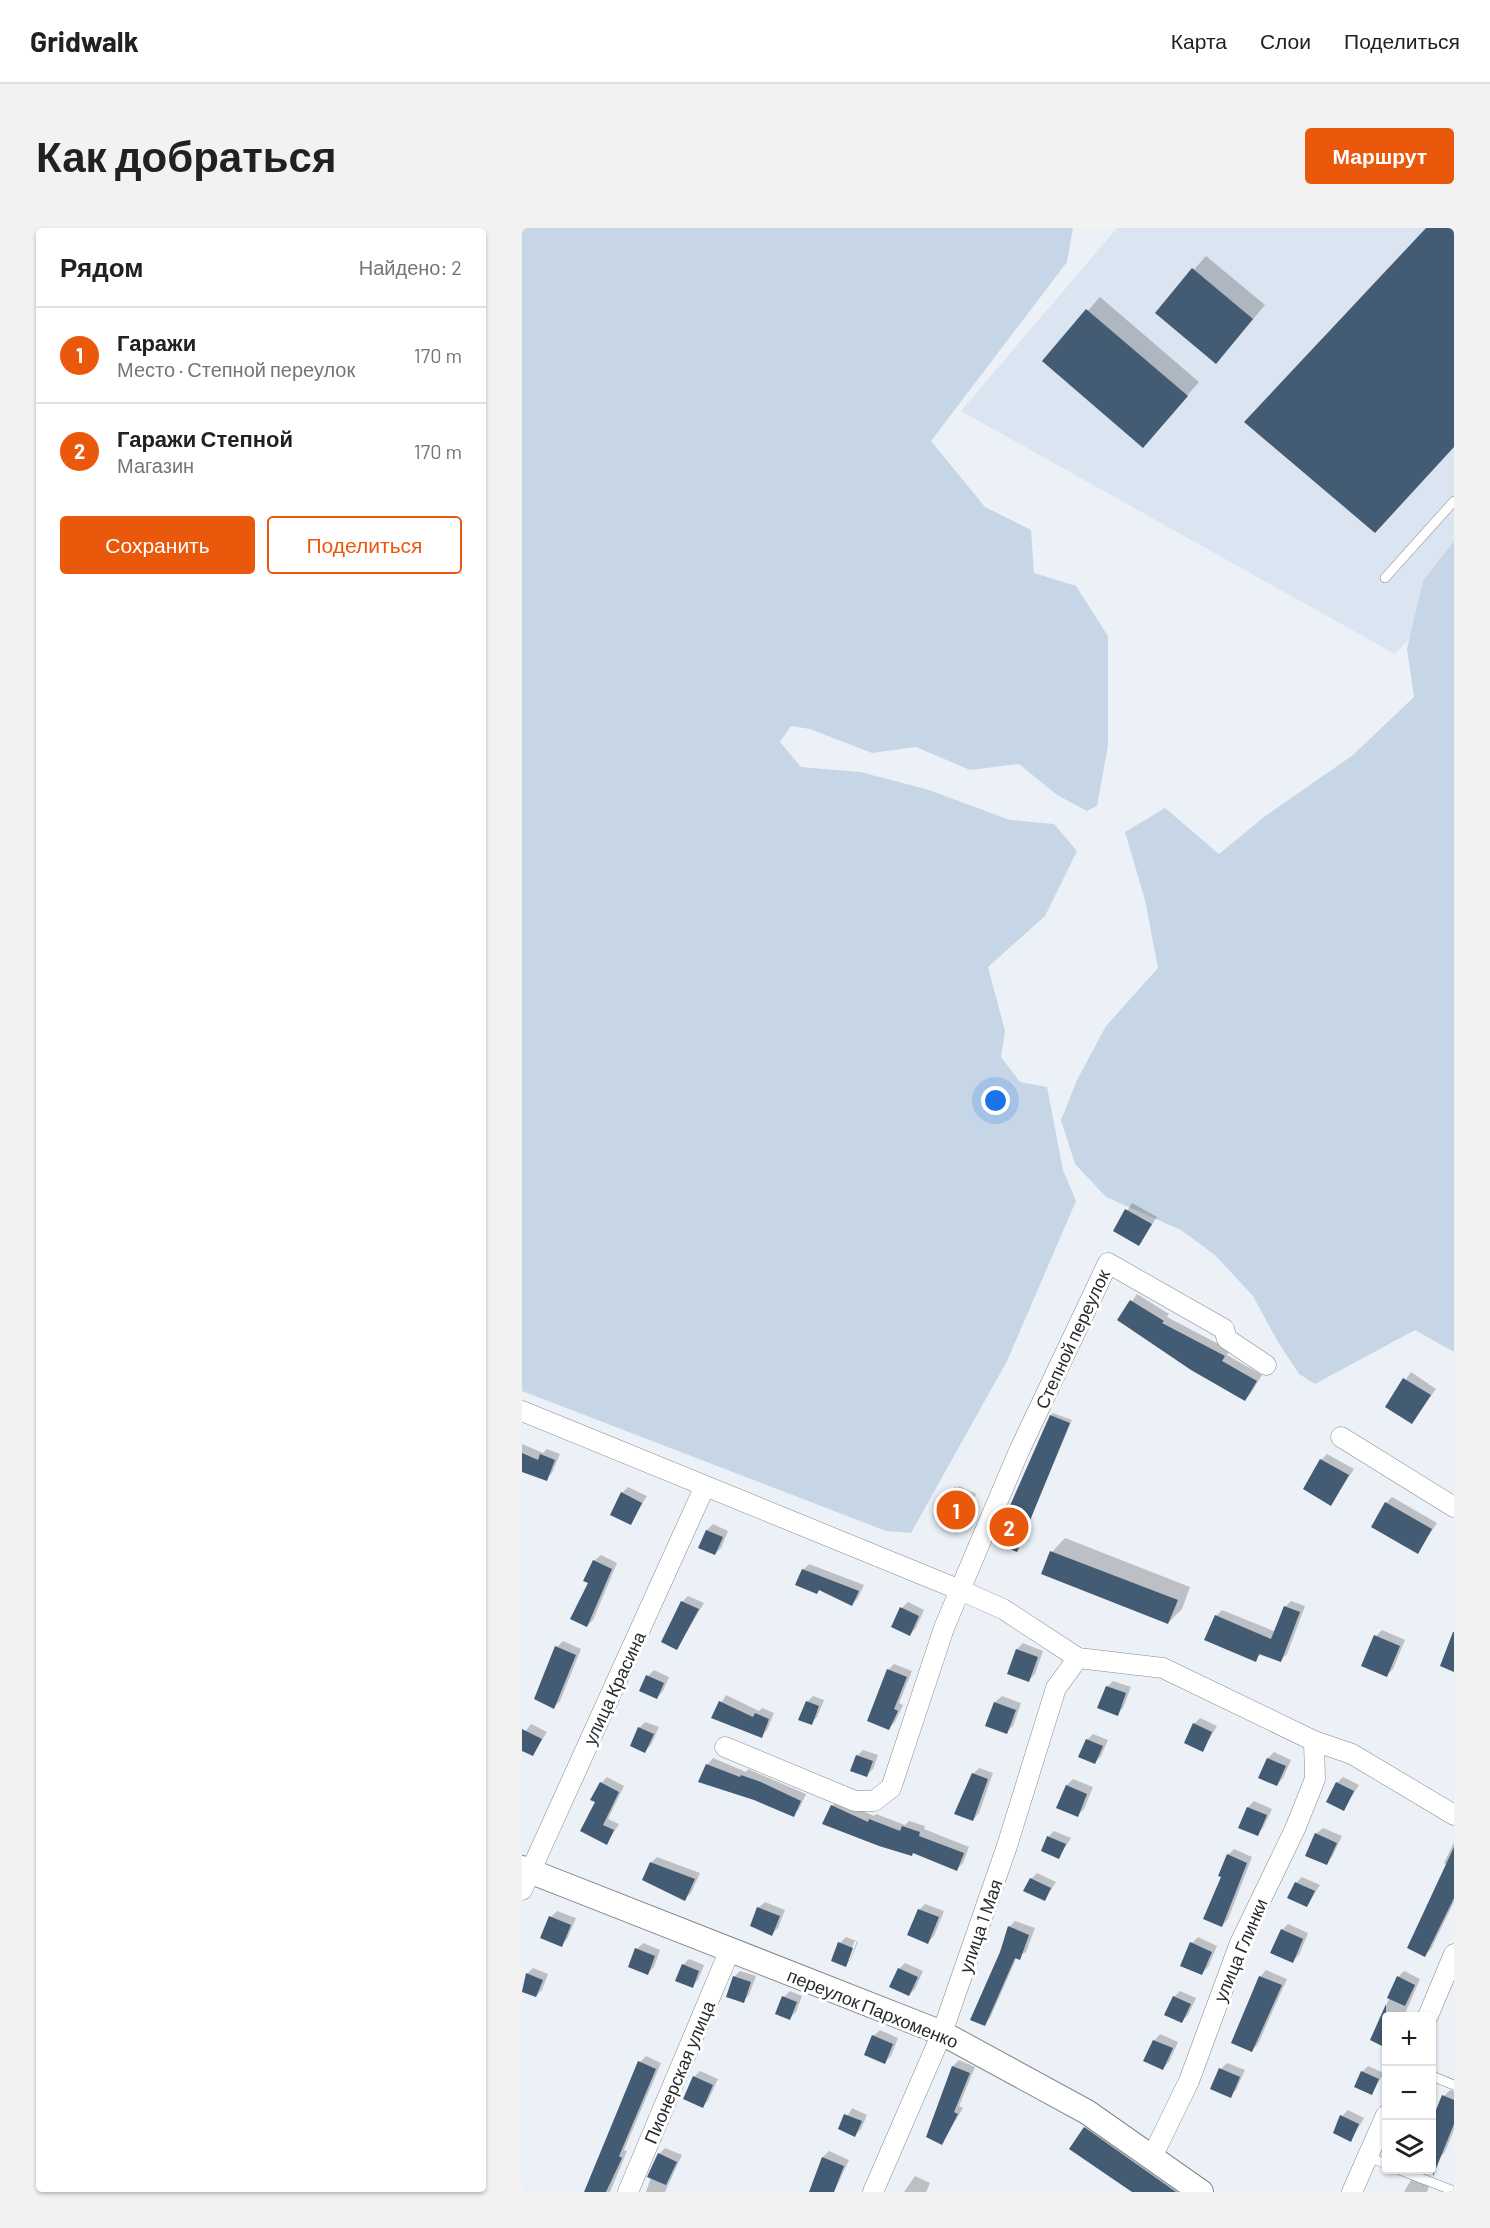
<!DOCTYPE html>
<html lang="ru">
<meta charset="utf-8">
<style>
body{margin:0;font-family:Barlow,sans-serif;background:#f2f2f2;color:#202124}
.controls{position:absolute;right:18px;bottom:18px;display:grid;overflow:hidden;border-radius:6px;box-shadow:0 2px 4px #0004}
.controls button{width:54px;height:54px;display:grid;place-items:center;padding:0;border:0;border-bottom:2px solid #e0e0e0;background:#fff;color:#202124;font:30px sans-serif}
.you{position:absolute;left:474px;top:873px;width:21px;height:21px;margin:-15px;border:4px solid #fff;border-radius:50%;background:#1a73e8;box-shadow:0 0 0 9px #1a73e833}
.badge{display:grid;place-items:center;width:39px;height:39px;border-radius:50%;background:#ea580c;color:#fff;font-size:20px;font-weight:700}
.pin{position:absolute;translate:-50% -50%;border:3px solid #fff;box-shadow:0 2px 6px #0006}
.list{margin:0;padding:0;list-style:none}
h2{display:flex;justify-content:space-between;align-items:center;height:78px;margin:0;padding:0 24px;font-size:26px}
h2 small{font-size:20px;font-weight:400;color:#757577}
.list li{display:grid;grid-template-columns:39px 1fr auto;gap:18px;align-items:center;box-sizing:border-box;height:96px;padding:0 24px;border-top:2px solid #e0e0e0}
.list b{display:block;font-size:22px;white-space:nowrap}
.list p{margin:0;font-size:20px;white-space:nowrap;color:#757577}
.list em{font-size:20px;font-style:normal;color:#757577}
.actions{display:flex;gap:12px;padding:18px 24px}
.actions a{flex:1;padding:14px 0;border:2px solid #ea580c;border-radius:6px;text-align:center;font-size:21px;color:#ea580c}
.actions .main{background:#ea580c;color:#fff}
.icon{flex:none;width:33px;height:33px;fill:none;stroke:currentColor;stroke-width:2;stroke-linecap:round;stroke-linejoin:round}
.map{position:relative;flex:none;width:932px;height:1964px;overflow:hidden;border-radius:6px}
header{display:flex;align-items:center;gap:36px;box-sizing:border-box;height:84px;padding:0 30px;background:#fff;border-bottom:2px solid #e0e0e0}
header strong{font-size:28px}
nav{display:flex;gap:33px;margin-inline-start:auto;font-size:21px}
.intro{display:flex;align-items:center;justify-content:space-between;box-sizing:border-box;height:144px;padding:0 36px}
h1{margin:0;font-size:42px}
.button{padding:15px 27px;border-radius:6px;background:#ea580c;color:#fff;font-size:21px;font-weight:700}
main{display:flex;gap:36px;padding:0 36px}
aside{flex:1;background:#fff;border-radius:6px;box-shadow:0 2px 4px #0004}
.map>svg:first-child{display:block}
.built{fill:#dae5f1}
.green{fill:#c6d6e7}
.shadow{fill:#0003;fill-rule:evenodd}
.building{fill:#445b74}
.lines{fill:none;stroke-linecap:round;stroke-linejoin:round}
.service-casing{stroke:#84888e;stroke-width:10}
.minor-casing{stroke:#84888e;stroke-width:21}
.tertiary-casing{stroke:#84888e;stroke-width:26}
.service{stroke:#fff;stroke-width:9}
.minor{stroke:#fff;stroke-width:20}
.tertiary{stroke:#fff;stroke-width:24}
.labels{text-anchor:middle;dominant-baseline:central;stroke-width:6;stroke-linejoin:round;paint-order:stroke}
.street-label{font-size:18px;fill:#282a2d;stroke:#fff}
</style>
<header>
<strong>Gridwalk</strong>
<nav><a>Карта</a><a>Слои</a><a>Поделиться</a></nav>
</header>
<div class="intro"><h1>Как добраться</h1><a class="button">Маршрут</a></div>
<main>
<aside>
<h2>Рядом<small>Найдено: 2</small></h2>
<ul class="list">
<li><span class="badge">1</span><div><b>Гаражи</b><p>Место · Степной переулок</p></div><em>170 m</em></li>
<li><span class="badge">2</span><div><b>Гаражи Степной</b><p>Магазин</p></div><em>170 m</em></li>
</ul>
<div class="actions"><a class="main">Сохранить</a><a>Поделиться</a></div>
</aside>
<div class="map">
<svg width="932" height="1964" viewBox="0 0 932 1964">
<rect width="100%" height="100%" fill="#ecf1f7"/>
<!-- built -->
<path class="built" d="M595,0H932V362L873,426L439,183Z"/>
<!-- green -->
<g class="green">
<path d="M0,0H551L545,34L409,213L463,279L509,302L512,345L554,358L586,408V518L575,578L565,583L535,567L497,536L448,542L394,519L350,525L288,501L269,498L258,514L279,539L338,544L404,561L488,592L532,596L555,623L523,688L466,739L483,803L479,829L498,854L525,859L541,942L554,973L485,1133L389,1305L364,1303L0,1163Z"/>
<path d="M932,313V1124L893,1102L793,1156L777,1146L756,1114L731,1068L693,1027L659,1002L584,969L553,936L539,892L555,852L584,798L636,740L623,672L603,604L643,580L697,626L742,589L831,527L892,469L885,421L901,353Z"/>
</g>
<!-- shadow -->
<g class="shadow">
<path d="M684,28L743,77L706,121L635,84Z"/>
<path d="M578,69L677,154L621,218L522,133Z"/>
<path d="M610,975L635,989L617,1016L593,1002Z"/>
<path d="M615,1066L647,1086L645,1089L708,1122L705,1127L740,1147L729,1165L723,1172L597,1092Z"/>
<path d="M889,1144L914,1161L890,1194L865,1178Z"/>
<path d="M531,1185L550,1192L495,1322L529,1187Z"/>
<path d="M0,1216L21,1225L25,1221L38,1226L30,1245L24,1251L0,1242Z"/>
<path d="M805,1226L832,1241L809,1276L799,1232Z"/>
<path d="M437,1258L454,1266L437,1300L435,1260Z"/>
<path d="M106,1259L125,1268L109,1295L100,1265Z"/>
<path d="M870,1269L915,1295L896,1324L864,1275Z"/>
<path d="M191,1296L206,1303L199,1320L193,1326L178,1320L185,1302Z"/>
<path d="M543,1310L668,1359L660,1381L646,1395L530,1324Z"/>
<path d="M79,1327L95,1335L71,1392L65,1398L72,1333Z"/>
<path d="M287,1336L342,1357L336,1370L330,1376L298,1361L295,1365L281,1342Z"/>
<path d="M166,1368L182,1375L155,1420L160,1374Z"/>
<path d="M769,1373L783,1378L765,1426L759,1432L740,1425L733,1432L694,1388L700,1382L754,1404L763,1379Z"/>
<path d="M386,1374L402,1382L394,1400L388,1406L380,1380Z"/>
<path d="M860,1402L883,1412L871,1441L865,1447L854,1408Z"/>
<path d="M41,1413L59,1421L38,1473L32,1479L35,1419Z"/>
<path d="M501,1415L521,1423L513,1446L507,1452L495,1421Z"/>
<path d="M372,1436L390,1443L377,1475L381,1477L373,1494L367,1500L366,1442Z"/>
<path d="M132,1442L147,1449L141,1463L135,1470L126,1448Z"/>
<path d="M591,1453L609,1459L601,1480L595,1486L585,1459Z"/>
<path d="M204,1467L237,1483L240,1480L252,1485L245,1502L239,1508L191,1489Z"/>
<path d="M291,1468L302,1472L295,1489L289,1495L285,1474Z"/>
<path d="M480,1468L499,1475L491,1498L485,1504L465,1497L473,1474Z"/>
<path d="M678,1490L695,1498L681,1522L672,1496Z"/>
<path d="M123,1494L137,1499L129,1517L123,1523L117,1500Z"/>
<path d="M9,1496L25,1504L11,1526L0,1521V1508Z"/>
<path d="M571,1506L586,1512L579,1528L573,1535L565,1512Z"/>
<path d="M341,1522L356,1527L351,1541L345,1547L335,1528Z"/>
<path d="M752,1524L769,1532L761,1550L755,1557L746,1530Z"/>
<path d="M191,1530L224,1544L226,1541L284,1566L277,1581L271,1588L233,1571L185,1537Z"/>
<path d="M457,1540L471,1545L457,1585L451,1592V1546Z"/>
<path d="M85,1549L102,1558L86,1591L97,1596L85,1615L75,1574L79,1555Z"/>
<path d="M821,1549L837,1557L822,1581L815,1555Z"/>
<path d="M551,1551L571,1559L562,1581L556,1587L536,1579L545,1557Z"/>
<path d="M316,1572L352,1588L354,1586L383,1597L387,1593L403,1598L402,1601L447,1619L441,1635L435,1641L310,1578Z"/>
<path d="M732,1573L750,1581L741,1600L735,1606L718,1599L726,1579Z"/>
<path d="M801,1600L820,1608L810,1629L804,1635L794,1606Z"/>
<path d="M532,1603L549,1610L537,1629L526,1609Z"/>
<path d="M932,1614V1674L909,1721L903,1727L925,1637L922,1635Z"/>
<path d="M712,1621L730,1629L706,1691L700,1698L701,1648L706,1627Z"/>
<path d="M135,1629L178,1645L169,1665L163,1671L129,1635Z"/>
<path d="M515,1645L534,1654L523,1671L509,1651Z"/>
<path d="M780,1649L798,1657L785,1678L774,1655Z"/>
<path d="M243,1674L263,1682L256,1700L250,1706L236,1680Z"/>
<path d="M403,1676L422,1683L412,1708L406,1714L397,1682Z"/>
<path d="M35,1683L54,1690L45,1711L39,1717L29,1689Z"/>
<path d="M493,1693L513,1700L504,1724L495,1729L468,1790L462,1796L479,1725L487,1699Z"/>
<path d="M766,1696L786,1705L777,1727L771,1733L760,1702Z"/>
<path d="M324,1709L336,1714L329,1731L323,1738L318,1715ZM333,1712L335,1713L328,1732H325Z"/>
<path d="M676,1709L695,1718L686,1739L680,1745L670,1715Z"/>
<path d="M121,1715L138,1722L132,1739L126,1745L115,1721Z"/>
<path d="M167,1731L182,1737L176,1752L170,1758L161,1737Z"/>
<path d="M383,1735L401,1743L393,1761L387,1767L377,1741Z"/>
<path d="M11,1740L26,1746L20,1762L14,1768L0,1763L5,1746Z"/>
<path d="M744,1742L765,1751L736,1816L730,1822L738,1749Z"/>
<path d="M218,1743L234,1748L227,1767L221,1773L212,1749Z"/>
<path d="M882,1743L898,1751L882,1788H864V1819L850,1812L876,1749Z"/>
<path d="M268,1763L280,1768L274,1784L268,1790L262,1769Z"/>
<path d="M658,1763L674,1770L666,1787L660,1793L652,1769Z"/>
<path d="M358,1802L376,1810L369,1828L363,1834L351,1808Z"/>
<path d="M638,1806L656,1814L647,1834L641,1840L632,1813Z"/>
<path d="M124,1828L139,1835L102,1922L105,1923L88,1964H63L118,1834Z"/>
<path d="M437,1832L453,1839L437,1878L441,1880L420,1915L405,1908L431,1838Z"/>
<path d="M705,1835L723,1842L714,1862L708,1868L690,1860L699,1841Z"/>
<path d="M846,1838L862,1845L850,1865L840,1844Z"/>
<path d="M178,1843L196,1851L186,1873L180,1879L172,1849Z"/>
<path d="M928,1862L932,1863V1902L923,1924L917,1930L910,1927V1898L922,1868Z"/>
<path d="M330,1880L345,1887L339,1901L333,1907L318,1901Z"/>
<path d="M826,1882L842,1890L829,1912L820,1888Z"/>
<path d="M566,1898L660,1964H613L563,1900Z"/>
<path d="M143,1920L160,1927L143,1964H124L137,1926Z"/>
<path d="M307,1923L327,1932L312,1964H288L301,1929Z"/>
<path d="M892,1947L909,1953L905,1964H882Z"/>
<path d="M393,1948L408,1955L404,1964H382Z"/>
</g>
<!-- building -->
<g class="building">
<path d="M904,0H932V219L853,305L722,194Z"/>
<path d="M670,40L731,91L694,136L633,85Z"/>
<path d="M564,81L666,168L621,220L520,133Z"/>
<path d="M603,981L630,996L617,1018L591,1003Z"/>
<path d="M608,1072L642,1093L640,1095L703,1128L700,1133L735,1153L723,1173L669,1142L595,1092Z"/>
<path d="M881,1150L909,1167L890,1196L863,1179Z"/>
<path d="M528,1187L548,1195L495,1324L472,1314Z"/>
<path d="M0,1225L16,1232L18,1226L33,1232L25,1253L0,1244Z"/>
<path d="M798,1231L827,1247L809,1278L781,1261Z"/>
<path d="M433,1259L452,1269L435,1305L416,1295Z"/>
<path d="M99,1264L120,1275L109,1297L88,1287Z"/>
<path d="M863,1274L910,1301L896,1326L849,1299Z"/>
<path d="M184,1302L201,1309L193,1327L176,1320Z"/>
<path d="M528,1323L656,1372L646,1396L519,1346Z"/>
<path d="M71,1332L90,1341L65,1399L48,1391L66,1355L61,1353Z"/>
<path d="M280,1341L337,1363L330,1378L297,1362L295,1366L273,1357Z"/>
<path d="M159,1373L177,1381L155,1422L139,1414Z"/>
<path d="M762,1378L778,1384L759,1434L737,1426L734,1434L682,1412L693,1387L749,1411Z"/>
<path d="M378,1379L397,1388L388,1408L369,1399Z"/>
<path d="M931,1404H932V1444L918,1438Z"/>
<path d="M852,1407L878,1418L865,1449L839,1438Z"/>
<path d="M33,1418L54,1427L32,1481L12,1471Z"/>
<path d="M494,1421L516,1429L507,1454L485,1446Z"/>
<path d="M365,1441L385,1449L372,1481L376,1483L367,1502L345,1493Z"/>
<path d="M124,1447L142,1455L135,1471L117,1463Z"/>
<path d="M584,1458L604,1465L596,1488L575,1480Z"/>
<path d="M197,1473L231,1489L233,1485L247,1491L240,1510L189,1490Z"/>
<path d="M284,1473L297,1478L290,1497L276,1492Z"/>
<path d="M472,1474L494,1482L485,1506L463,1498Z"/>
<path d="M671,1495L690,1504L681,1524L662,1515Z"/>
<path d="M116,1499L132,1506L123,1525L108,1518Z"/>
<path d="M0,1501L20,1511L11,1528L0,1523Z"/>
<path d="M564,1511L581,1518L573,1536L556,1529Z"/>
<path d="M334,1527L351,1533L345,1549L328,1543Z"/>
<path d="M745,1530L764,1538L755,1558L736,1550Z"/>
<path d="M184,1536L218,1549L219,1547L239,1554L279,1573L272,1589L232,1572L176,1554Z"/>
<path d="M450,1545L466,1551L451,1593L432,1586Z"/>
<path d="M78,1554L97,1564L81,1597L92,1602L85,1617L58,1603L73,1574L68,1572Z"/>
<path d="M814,1554L832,1563L822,1583L804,1574Z"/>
<path d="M544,1557L565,1566L556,1589L534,1580Z"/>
<path d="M309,1577L346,1594L347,1591L378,1603L380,1598L398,1604L397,1608L442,1625L435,1643L391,1625L390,1628L357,1618L300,1596Z"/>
<path d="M725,1579L745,1587L736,1608L716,1600Z"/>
<path d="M793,1605L815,1615L805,1637L783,1628Z"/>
<path d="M525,1608L544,1616L537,1631L519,1623Z"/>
<path d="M932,1619V1670L903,1729L885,1720Z"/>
<path d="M705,1626L725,1635L700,1699L681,1691L699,1649L696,1648Z"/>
<path d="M128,1634L173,1651L163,1673L120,1652Z"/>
<path d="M508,1650L529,1660L523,1673L501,1663Z"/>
<path d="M773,1654L793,1663L785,1679L765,1670Z"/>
<path d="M235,1679L258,1688L250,1708L228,1698Z"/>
<path d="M396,1681L417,1689L406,1716L385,1707Z"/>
<path d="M27,1688L49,1697L40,1719L18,1710Z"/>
<path d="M486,1698L507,1707L498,1732L493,1730L463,1798L448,1792L478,1724Z"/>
<path d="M759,1701L781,1711L771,1735L748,1725Z"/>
<path d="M316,1714L331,1720L324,1739L309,1733Z"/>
<path d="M668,1714L690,1724L680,1747L658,1738Z"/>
<path d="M113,1720L133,1728L126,1747L106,1739Z"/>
<path d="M160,1736L177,1743L171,1760L153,1753Z"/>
<path d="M376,1740L396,1749L387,1768L367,1759Z"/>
<path d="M4,1745L21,1752L14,1769L0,1764Z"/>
<path d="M211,1748L229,1754L222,1775L204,1769Z"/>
<path d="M737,1748L760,1757L730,1824L709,1815Z"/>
<path d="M875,1748L893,1757L883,1778L865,1770Z"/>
<path d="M260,1768L275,1774L268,1792L253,1786Z"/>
<path d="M651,1768L669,1776L660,1795L642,1787Z"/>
<path d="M864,1776V1820L848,1812Z"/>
<path d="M350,1807L371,1816L363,1836L342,1827Z"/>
<path d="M631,1812L651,1820L641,1842L621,1833Z"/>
<path d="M116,1833L134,1841L97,1928L100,1930L84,1964H62Z"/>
<path d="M430,1838L448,1845L432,1884L436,1886L420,1917L404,1909Z"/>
<path d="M697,1840L718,1849L709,1870L688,1861Z"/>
<path d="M839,1843L857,1851L850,1867L832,1859Z"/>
<path d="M171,1848L191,1857L181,1880L161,1871Z"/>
<path d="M920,1867L932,1872V1896L911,1948L909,1894Z"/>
<path d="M322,1886L340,1893L333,1909L316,1901Z"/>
<path d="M818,1887L837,1896L829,1914L811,1905Z"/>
<path d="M562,1899L654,1964H610L547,1921Z"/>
<path d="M136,1925L155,1934L144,1957L125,1949Z"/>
<path d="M300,1929L322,1938L312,1964H287Z"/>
</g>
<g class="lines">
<!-- service casing -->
<g class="service-casing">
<g id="service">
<path d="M863,350L932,273"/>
<path d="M910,1848L932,1857"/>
<path d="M847,1929L864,1936"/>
<path d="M878,1942L932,1963"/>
</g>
</g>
<!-- minor casing -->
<g class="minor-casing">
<g id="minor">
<path d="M744,1137L705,1111L702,1101L586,1035L497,1223L438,1362L481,1381L556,1430L641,1440L792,1513L830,1526L932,1587"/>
<path d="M0,1183L438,1362L422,1400L369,1560L352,1573H333L203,1519"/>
<path d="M819,1209L932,1279"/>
<path d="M0,1662L183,1258"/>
<path d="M906,1788L932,1726"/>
<path d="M630,1929L667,1853L718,1715L773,1601L793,1551L792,1513"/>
<path d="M106,1964L207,1724"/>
<path d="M351,1964L420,1805L485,1618L534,1460L556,1430"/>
<path d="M830,1964L864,1887"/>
</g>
</g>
<!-- tertiary casing -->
<g class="tertiary-casing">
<path id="tertiary" d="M0,1640L420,1805L565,1884L679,1964"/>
</g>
<!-- service -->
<use href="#service" class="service"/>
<!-- minor -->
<use href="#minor" class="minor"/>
<!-- tertiary -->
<use href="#tertiary" class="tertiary"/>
</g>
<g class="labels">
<!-- street labels -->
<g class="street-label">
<text transform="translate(550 1111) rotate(-65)">Степной переулок</text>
<text transform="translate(92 1460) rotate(-65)">улица Красина</text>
<text transform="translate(458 1698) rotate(-71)">улица 1 Мая</text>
<text transform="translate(718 1722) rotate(-67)">улица Глинки</text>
<text transform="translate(351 1780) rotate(22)">переулок Пархоменко</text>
<text transform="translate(157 1844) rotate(-67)">Пионерская улица</text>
</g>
</g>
</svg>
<div class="controls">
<button>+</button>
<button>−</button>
<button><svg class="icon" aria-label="layers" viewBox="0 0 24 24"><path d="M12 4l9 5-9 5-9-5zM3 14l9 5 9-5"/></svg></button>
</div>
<div class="you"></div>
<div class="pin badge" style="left:434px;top:1282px">1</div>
<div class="pin badge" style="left:487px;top:1299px">2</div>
</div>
</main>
